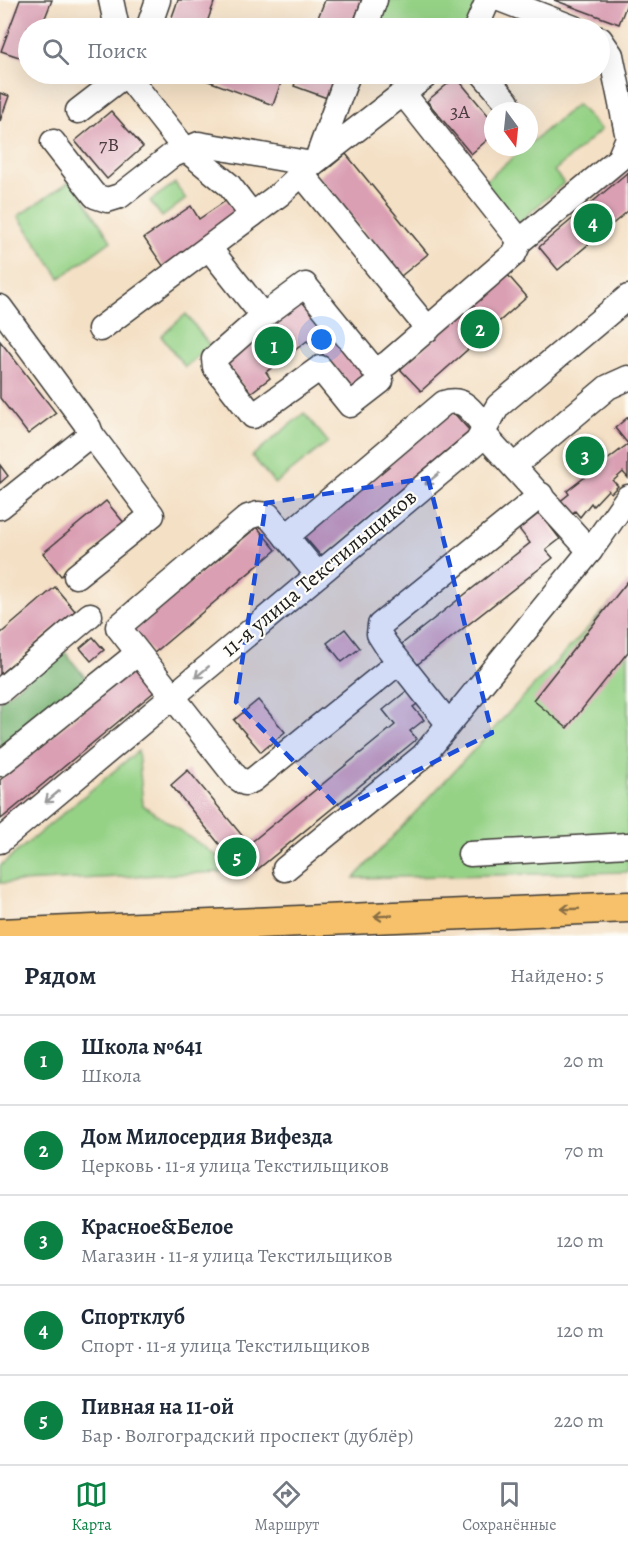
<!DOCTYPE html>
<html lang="ru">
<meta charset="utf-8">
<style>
body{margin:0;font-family:Alegreya,serif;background:#f2f2f3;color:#1f2937}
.compass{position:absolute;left:484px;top:102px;width:54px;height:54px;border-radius:50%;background:#fff;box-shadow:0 6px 24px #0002;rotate:165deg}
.you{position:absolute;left:322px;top:340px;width:21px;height:21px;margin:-15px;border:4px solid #fff;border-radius:50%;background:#1a73e8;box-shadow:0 0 0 9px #1a73e833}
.badge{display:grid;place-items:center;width:39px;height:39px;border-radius:50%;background:#0b8043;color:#fff;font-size:20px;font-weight:700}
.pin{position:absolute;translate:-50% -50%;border:3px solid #fff;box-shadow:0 2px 6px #0006}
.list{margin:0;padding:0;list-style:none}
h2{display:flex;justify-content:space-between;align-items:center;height:78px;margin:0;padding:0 24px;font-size:26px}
h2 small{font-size:20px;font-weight:400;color:#747a83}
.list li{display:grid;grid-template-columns:39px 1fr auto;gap:18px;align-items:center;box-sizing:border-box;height:90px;padding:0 24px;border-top:2px solid #e0e1e3}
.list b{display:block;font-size:22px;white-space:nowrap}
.list p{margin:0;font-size:20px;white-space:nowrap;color:#747a83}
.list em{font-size:20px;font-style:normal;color:#747a83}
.icon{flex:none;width:33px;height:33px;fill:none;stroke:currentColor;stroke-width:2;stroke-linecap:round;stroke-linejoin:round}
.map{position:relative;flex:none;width:628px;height:936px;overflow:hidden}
.search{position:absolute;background:#fff;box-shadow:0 6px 24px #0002;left:18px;right:18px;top:18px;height:66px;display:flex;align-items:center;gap:15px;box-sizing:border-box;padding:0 21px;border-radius:33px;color:#747a83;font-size:22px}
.sheet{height:528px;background:#fff}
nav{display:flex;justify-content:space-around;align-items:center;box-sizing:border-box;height:84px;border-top:2px solid #e0e1e3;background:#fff;font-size:16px;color:#747a83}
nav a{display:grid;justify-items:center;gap:3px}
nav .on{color:#0b8043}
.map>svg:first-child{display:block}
.green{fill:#95d286;stroke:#587751;stroke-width:1.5}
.forest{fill:#78b473;stroke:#4a6848;stroke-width:1.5}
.building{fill:#da9fb3}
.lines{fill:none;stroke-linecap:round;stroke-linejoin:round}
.minor-casing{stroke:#3c3935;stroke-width:27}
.major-casing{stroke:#3c3935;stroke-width:33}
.minor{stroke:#fff;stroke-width:24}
.major{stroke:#f6c16b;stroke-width:30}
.oneway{stroke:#999}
.oneway2{stroke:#896e44}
.marked{fill:#1d4ed8;fill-opacity:0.2;stroke:#1d4ed8;stroke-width:4.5;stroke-dasharray:12 8;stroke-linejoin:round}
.labels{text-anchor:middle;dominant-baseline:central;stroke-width:4.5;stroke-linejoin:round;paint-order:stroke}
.number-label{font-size:20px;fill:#4c3d42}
.street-label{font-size:22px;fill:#1c1c1c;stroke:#fdfcf7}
</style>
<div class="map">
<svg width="628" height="936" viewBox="0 0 628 936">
<rect width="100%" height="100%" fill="#fdfcf7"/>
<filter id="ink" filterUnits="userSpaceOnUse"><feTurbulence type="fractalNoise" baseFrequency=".0167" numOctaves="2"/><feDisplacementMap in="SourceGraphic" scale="12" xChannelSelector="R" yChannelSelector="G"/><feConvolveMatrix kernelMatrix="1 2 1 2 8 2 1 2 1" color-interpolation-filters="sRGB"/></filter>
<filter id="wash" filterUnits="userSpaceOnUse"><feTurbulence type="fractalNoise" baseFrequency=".008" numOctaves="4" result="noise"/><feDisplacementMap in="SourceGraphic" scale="24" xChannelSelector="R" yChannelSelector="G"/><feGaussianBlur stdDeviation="1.35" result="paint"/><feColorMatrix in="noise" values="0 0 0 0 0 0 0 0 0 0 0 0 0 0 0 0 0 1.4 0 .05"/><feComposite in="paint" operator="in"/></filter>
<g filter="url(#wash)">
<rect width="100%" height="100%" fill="#f4e0c5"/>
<!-- green -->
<g class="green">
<path d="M381,0H474L478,2L467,28H370Z"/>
<path d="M577,104L601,130L554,171L564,183L511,229L477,188Z"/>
<path d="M72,180L111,241L60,278L18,216Z"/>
<path d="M175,183L186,199L162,217L150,201Z"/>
<path d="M186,314L210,346L185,367L161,336Z"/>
<path d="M304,413L328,442L275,484L252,456Z"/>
<path d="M628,585V872L354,878Z"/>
<path d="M138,751L143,805L239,871L0,883V866Z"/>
</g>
<!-- forest -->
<path class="forest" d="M63,650L90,683L0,755V701Z"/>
<g id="blocks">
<!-- building -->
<g class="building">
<path d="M20,0H52L41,28H28V60L1,51Z"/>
<path d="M178,0H215L205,28H168Z"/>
<path d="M325,0H362L351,28H314Z"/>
<path d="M554,0H628V1L619,24Z"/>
<path d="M205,74H273L283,77L273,105L203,79Z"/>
<path d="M298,74H335L327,98L294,86Z"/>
<path d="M456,77L493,121V135L471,154L427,101Z"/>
<path d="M0,93L9,96L0,121Z"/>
<path d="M111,111L143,147L107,179L75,141Z"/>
<path d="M346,154L428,254L401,276L318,177Z"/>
<path d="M628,172V211L558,270L539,247Z"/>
<path d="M227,200L237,214L168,273L144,238L191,206L199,219Z"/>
<path d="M507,274L527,297L421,391L400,369Z"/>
<path d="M306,295L375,379L355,395L314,343L311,345L307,341L266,372L270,378L249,394L222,359Z"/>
<path d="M0,341L56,413L28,434L0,398Z"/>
<path d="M451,410L470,431L321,556L303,535Z"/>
<path d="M628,417V444L615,428Z"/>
<path d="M628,444V478L623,472L613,481L618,486L611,493L608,490L593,506L591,503L580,517L575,511L564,520L553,507L569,494L567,491Z"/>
<path d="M0,465L8,476L0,483Z"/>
<path d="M106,501L125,524L61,576L43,553Z"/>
<path d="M546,508L556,521L550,526L560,539L546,550L553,558L414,667L398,647L530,543L519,529Z"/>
<path d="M257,527L276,550L153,654L133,630Z"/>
<path d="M628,581V652L567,728L533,700Z"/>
<path d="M55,587L75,611L0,674V634Z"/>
<path d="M345,629L360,648L342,662L327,643Z"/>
<path d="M93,637L104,650L91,661L80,648Z"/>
<path d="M134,668L154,692L1,819L0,780Z"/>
<path d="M409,689L420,702L413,707L424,720L410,731L417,739L247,878L171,785L188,770L249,844L395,725L383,710Z"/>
<path d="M258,700L285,732L261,752L234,720Z"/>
</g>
</g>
</g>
<g filter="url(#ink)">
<use href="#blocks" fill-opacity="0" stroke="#3c3935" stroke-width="1.5"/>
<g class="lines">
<!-- minor casing -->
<g class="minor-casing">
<g id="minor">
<path d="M111,0L117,28"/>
<path d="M502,0L574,28"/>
<path d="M149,26L158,0"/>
<path d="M365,28L375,0"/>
<path d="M476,28L488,0"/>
<path d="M483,74L507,102"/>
<path d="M403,93L520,241"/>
<path d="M78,111L126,74L184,148L229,185L252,215"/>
<path d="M53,142L95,196L107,200L120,196L171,156L199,144L312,164"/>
<path d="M317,159L348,74"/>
<path d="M301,173L428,329"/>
<path d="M209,248L263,316L214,359L215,367L253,416L320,368L350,405L381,381L375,371L388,363L514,254L520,241L619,159L628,138L611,55L600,39"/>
<path d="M0,307L89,428L91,434L0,507"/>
<path d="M263,316L305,285L375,371"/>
<path d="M100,329L280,194L312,164L428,74"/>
<path d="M482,432L590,551"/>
<path d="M515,465L608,387L628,378"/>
<path d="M286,537L444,403C465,396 472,412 485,427"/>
<path d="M318,575L268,515L258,514L248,517L118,627L236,777L245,783L253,780L399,662"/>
<path d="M76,576L152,515L91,434"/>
<path d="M0,691L90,615"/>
<path d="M448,723L386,645L379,634L380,625L541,495"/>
<path d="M0,764L138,653"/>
<path d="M0,841L477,442L498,406L628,297"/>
<path d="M470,854L628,845"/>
<path d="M285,869L423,756L590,551L628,497"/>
</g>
</g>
<!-- major casing -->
<g class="major-casing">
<path id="major" d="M0,934L628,907"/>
</g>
<!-- minor -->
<use href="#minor" class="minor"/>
<!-- major -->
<use href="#major" class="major"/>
</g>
<!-- one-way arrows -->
<defs><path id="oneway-shaft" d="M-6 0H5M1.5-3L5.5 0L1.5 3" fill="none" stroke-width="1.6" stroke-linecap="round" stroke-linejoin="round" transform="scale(1.5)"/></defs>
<g class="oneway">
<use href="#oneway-shaft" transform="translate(432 479) rotate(140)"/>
<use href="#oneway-shaft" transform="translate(202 672) rotate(140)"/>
<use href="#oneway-shaft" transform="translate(52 797) rotate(140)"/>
</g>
<g class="oneway2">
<use href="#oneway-shaft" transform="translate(570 909) rotate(178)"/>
<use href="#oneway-shaft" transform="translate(383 916) rotate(177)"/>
</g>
</g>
<!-- marked area -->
<path class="marked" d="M428,478L492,733L340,809L236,702L266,503Z"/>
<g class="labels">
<!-- number labels -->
<g class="number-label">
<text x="460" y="111">3А</text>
<text x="109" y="144">7В</text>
</g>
<!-- street labels -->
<g class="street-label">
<text transform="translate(319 573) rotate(-40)">11-я улица Текстильщиков</text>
</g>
</g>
</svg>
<svg class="compass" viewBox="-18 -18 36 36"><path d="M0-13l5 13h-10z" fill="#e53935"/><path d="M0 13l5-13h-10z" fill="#747a83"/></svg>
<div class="you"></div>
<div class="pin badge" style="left:274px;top:346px">1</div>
<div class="pin badge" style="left:480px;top:329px">2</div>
<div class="pin badge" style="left:585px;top:456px">3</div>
<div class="pin badge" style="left:593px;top:223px">4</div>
<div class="pin badge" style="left:237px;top:857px">5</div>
<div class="search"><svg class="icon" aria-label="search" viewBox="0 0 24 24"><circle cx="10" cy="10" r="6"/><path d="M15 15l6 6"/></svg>Поиск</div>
</div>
<section class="sheet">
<h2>Рядом<small>Найдено: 5</small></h2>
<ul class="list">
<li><span class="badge">1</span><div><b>Школа №641</b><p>Школа</p></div><em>20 m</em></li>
<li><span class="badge">2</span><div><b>Дом Милосердия Вифезда</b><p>Церковь · 11-я улица Текстильщиков</p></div><em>70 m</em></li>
<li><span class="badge">3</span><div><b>Красное&amp;Белое</b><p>Магазин · 11-я улица Текстильщиков</p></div><em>120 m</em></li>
<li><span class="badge">4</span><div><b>Спортклуб</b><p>Спорт · 11-я улица Текстильщиков</p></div><em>120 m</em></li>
<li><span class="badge">5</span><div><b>Пивная на 11-ой</b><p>Бар · Волгоградский проспект (дублёр)</p></div><em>220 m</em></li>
</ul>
</section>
<nav>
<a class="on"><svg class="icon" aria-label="map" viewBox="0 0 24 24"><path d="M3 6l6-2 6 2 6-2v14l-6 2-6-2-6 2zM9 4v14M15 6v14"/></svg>Карта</a>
<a><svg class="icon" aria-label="directions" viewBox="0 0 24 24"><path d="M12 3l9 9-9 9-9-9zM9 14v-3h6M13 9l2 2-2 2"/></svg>Маршрут</a>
<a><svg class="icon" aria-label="saved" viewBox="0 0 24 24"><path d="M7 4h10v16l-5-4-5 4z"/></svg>Сохранённые</a>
</nav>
